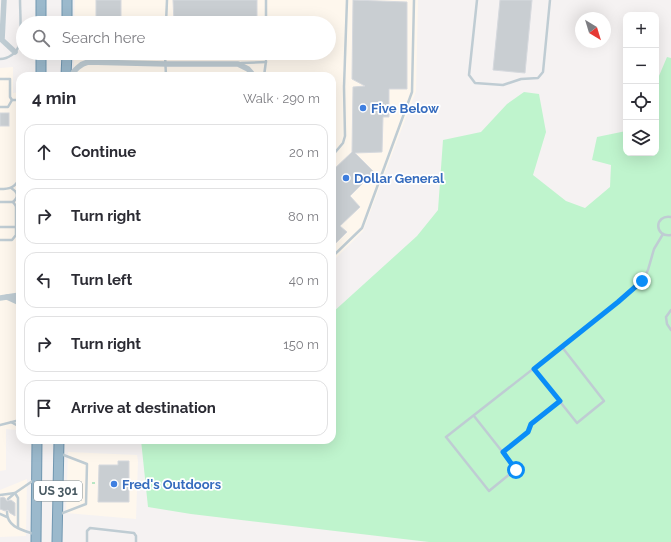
<!DOCTYPE html>
<meta charset="utf-8">
<style>
body{margin:0;font-family:Raleway,sans-serif;background:#f7f7f7;color:#2b2b33}
.controls{position:absolute;right:12px;top:12px;display:grid;overflow:hidden;border-radius:8px;box-shadow:0 4px 16px #0002}
.controls button{width:36px;height:36px;display:grid;place-items:center;padding:0;border:0;border-bottom:1px solid #e1e1e2;background:#fff;color:#2b2b33;font:20px sans-serif}
.compass{position:absolute;left:575px;top:12px;width:36px;height:36px;border-radius:50%;background:#fff;box-shadow:0 4px 16px #0002;rotate:142deg}
.stop{position:absolute;width:12px;height:12px;margin:-9px;border:3px solid #0a8df7;border-radius:50%;background:#fff}
.stop.end{background:#0a8df7;border-color:#fff;box-shadow:0 1px 4px #0008}
.list{margin:0;padding:0;list-style:none}
h2{display:flex;justify-content:space-between;align-items:center;height:52px;margin:0;padding:0 16px;font-size:17px}
h2 small{font-size:13px;font-weight:400;color:#7c7c81}
.list li{display:grid;grid-template-columns:26px 1fr auto;gap:12px;align-items:center;box-sizing:border-box;height:56px;margin:0 8px 8px;padding:0 8px;border:1px solid #e1e1e2;border-radius:12px}
.list b{display:block;font-size:15px;white-space:nowrap}
.list em{font-size:13px;font-style:normal;color:#7c7c81}
.icon{flex:none;width:22px;height:22px;fill:none;stroke:currentColor;stroke-width:2;stroke-linecap:round;stroke-linejoin:round}
.map{position:relative;flex:none;width:671px;height:542px;overflow:hidden}
.search{position:absolute;background:#fff;box-shadow:0 4px 16px #0002;left:16px;top:16px;width:320px;height:44px;display:flex;align-items:center;gap:10px;box-sizing:border-box;padding:0 14px;border-radius:22px;color:#7c7c81;font-size:15px}
.panel{position:absolute;background:#fff;box-shadow:0 4px 16px #0002;left:16px;top:72px;width:320px;height:372px;border-radius:12px}
.map>svg:first-child{display:block}
.commercial{fill:#fef7ed}
.green{fill:#bff4cd}
.building{fill:#c9ced2;stroke:#d6d9de}
.lines{fill:none;stroke-linecap:round;stroke-linejoin:round}
.trunk-casing{stroke:#7197b1;stroke-width:11}
.path{stroke:#73d69a;stroke-width:1;stroke-dasharray:3 2;stroke-linecap:butt}
.service{stroke:#bfccd3;stroke-width:2.5}
.minor{stroke:#bfccd3;stroke-width:5.5}
.trunk{stroke:#9bb9cc;stroke-width:9}
.route{stroke:#0a8df7;stroke-width:5}
.shop-dot{fill:#3f7fe0;stroke:#fff;stroke-width:1.5}
.labels{text-anchor:middle;dominant-baseline:central;stroke-width:3.5;stroke-linejoin:round;paint-order:stroke}
.shield{fill:#fff;stroke:#7f8b91;stroke-width:1}
.shield-label{font-size:12px;font-weight:bold;fill:#485962}
.shop-label{font-size:13px;font-weight:bold;fill:#366cbe;stroke:#fff;text-anchor:start}
</style>
<div class="map">
<svg width="671" height="542" viewBox="0 0 671 542">
<rect width="100%" height="100%" fill="#f5f2f2"/>
<!-- commercial -->
<g class="commercial">
<path d="M75,0H418L416,91L363,231L332,262V76H74V53H329V23H74Z"/>
<path d="M13,67V93L20,92V432L17,430L6,429V470L0,471V68Z"/>
<path d="M68,452L137,455L138,461L136,519L66,513Z"/>
<path d="M27,479L26,536L0,537V490Z"/>
</g>
<!-- green -->
<path class="green" d="M667,57L671,58V542H429L191,514L148,507L141,440H332V313L417,236L438,210L443,140L481,132L507,104L524,92L539,94L546,132L533,175L566,201L585,208L610,187L611,165L592,160L597,137L626,131V153H656V83Z"/>
<!-- building -->
<g class="building">
<rect x="96" y="0" width="25" height="23"/>
<path d="M173,0H257V23H174Z"/>
<path d="M353,0L407,2V89H389V117H383L382,152L355,153L374,172L350,196L360,207L340,226L347,232L336,243L332,239V171L352,152L353,87L365,86L352,79Z"/>
<path d="M500,0H532L525,73L493,70Z"/>
<rect x="0" y="113" width="9" height="13"/>
<path d="M118,461H129V502H98L99,465H118Z"/>
<path d="M3,497L5,498L7,501L11,500L15,503V516L10,513L8,510L5,511L0,509V498Z"/>
</g>
<g class="lines">
<!-- trunk casing -->
<g class="trunk-casing">
<g id="trunk">
<path d="M41,23V0"/>
<path d="M67,23V0"/>
<path d="M41,76V53"/>
<path d="M66,76L67,53"/>
<path d="M36,542L37,440"/>
<path d="M57,542L59,440"/>
</g>
</g>
<!-- path -->
<path class="path" d="M92,483H97"/>
<!-- service -->
<g class="service">
<path d="M477,0L469,75L475,83L503,85L521,79L538,78L543,72L550,0"/>
<path d="M166,23L167,0"/>
<path d="M266,23V0"/>
<path d="M165,55L166,76"/>
<path d="M0,59C8,59 17,53 19,45C22,36 20,10 20,0"/>
<path d="M241,63L266,62"/>
<path d="M264,76L266,61"/>
<path d="M0,79H10V97L12,100H20"/>
<path d="M0,107H8L12,100"/>
<path d="M332,156L343,143L345,136L344,87L347,0"/>
<path d="M11,188C18,192 19,197 13,202"/>
<path d="M0,189C9,189 15,188 19,179V138"/>
<path d="M0,202H13L16,206"/>
<path d="M671,217C654,214 654,238 671,235"/>
<path d="M0,227H16"/>
<path d="M0,240H12L16,235V206H20"/>
<path d="M332,257L362,228L412,92L414,0"/>
<path d="M671,310L666,317L667,324L671,330"/>
<path d="M534,369L577,423L604,401L562,347"/>
<path d="M474,416L516,469L489,491L446,437L602,315L642,281L648,270L654,249L663,234"/>
<path d="M11,422L20,427"/>
<path d="M0,425L20,420"/>
<path d="M503,452L528,432L531,424L560,401"/>
<path d="M0,495L15,493L18,498V528"/>
<path d="M8,499L15,493L34,480"/>
<path d="M7,512C7,527 22,530 34,534"/>
<path d="M0,514L7,517"/>
<path d="M60,514L86,504L87,464L61,454"/>
<path d="M87,542V531L90,528L134,533L136,536V542"/>
</g>
<!-- minor -->
<g class="minor">
<path d="M4,0L2,40L15,52"/>
<path d="M86,53L266,57"/>
<path d="M70,76C75,70 80,64 88,62L166,64H238L248,69L254,76"/>
<path d="M332,155L333,156"/>
<path d="M7,297L20,303"/>
<path d="M0,298L20,295"/>
</g>
<!-- trunk -->
<use href="#trunk" class="trunk"/>
</g>
<g class="lines">
<!-- route -->
<path class="route" d="M516,470L503,452L528,432L531,424L560,401L534,369L618,302L642,281"/>
</g>
<!-- markers -->
<g class="shop-dot">
<circle cx="363" cy="108" r="4"/>
<circle cx="346" cy="178" r="4"/>
<circle cx="114" cy="484" r="4"/>
</g>
<g class="labels">
<!-- shield labels -->
<rect class="shield" x="34" y="481" width="48" height="20" rx="3"/>
<g class="shield-label">
<text x="58" y="491">US 301</text>
</g>
<!-- shop labels -->
<g class="shop-label">
<text x="371" y="108">Five Below</text>
<text x="354" y="178">Dollar General</text>
<text x="122" y="484">Fred's Outdoors</text>
</g>
</g>
</svg>
<div class="controls">
<button>+</button>
<button>−</button>
<button><svg class="icon" aria-label="locate" viewBox="0 0 24 24"><circle cx="12" cy="12" r="6"/><path d="M12 2v4M12 18v4M2 12h4M18 12h4"/></svg></button>
<button><svg class="icon" aria-label="layers" viewBox="0 0 24 24"><path d="M12 4l9 5-9 5-9-5zM3 14l9 5 9-5"/></svg></button>
</div>
<svg class="compass" viewBox="-18 -18 36 36"><path d="M0-13l5 13h-10z" fill="#e53935"/><path d="M0 13l5-13h-10z" fill="#7c7c81"/></svg>
<div class="stop" style="left:516px;top:470px"></div>
<div class="stop end" style="left:642px;top:281px"></div>
<div class="search"><svg class="icon" aria-label="search" viewBox="0 0 24 24"><circle cx="10" cy="10" r="6"/><path d="M15 15l6 6"/></svg>Search here</div>
<section class="panel">
<h2>4 min<small>Walk · 290 m</small></h2>
<ul class="list">
<li><svg class="icon" aria-label="ahead" viewBox="0 0 24 24"><path d="M12 20V5M6 11l6-6 6 6"/></svg><div><b>Continue</b></div><em>20 m</em></li>
<li><svg class="icon" aria-label="right" viewBox="0 0 24 24"><path d="M7 20v-9h11M14 6l5 5-5 5"/></svg><div><b>Turn right</b></div><em>80 m</em></li>
<li><svg class="icon" aria-label="left" viewBox="0 0 24 24"><path d="M17 20v-9H6M10 6l-5 5 5 5"/></svg><div><b>Turn left</b></div><em>40 m</em></li>
<li><svg class="icon" aria-label="right" viewBox="0 0 24 24"><path d="M7 20v-9h11M14 6l5 5-5 5"/></svg><div><b>Turn right</b></div><em>150 m</em></li>
<li><svg class="icon" aria-label="arrive" viewBox="0 0 24 24"><path d="M6 21V4h12l-3 4 3 4H6"/></svg><div><b>Arrive at destination</b></div></li>
</ul>
</section>
</div>
